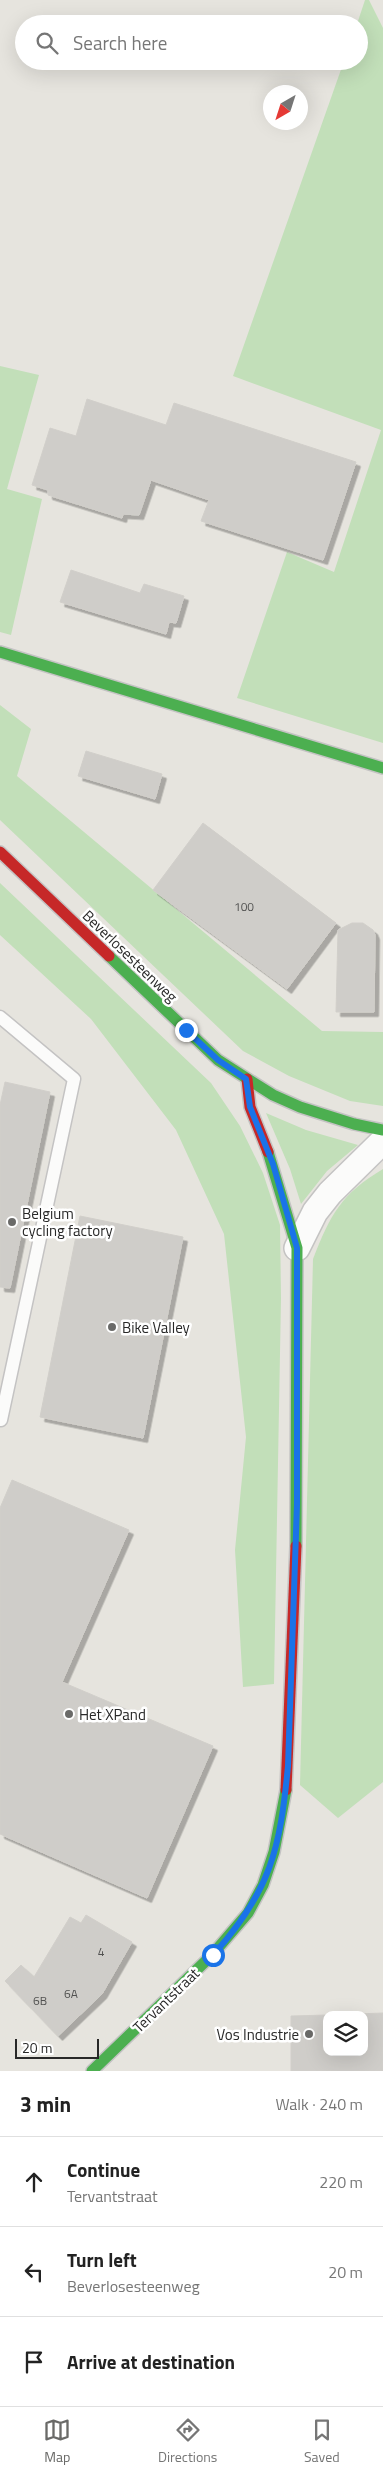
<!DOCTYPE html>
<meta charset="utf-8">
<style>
body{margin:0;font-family:"Titillium Web",sans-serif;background:#f6f6f6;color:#222}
.controls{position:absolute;right:15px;bottom:15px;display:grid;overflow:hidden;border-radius:10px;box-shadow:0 5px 20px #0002}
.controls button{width:45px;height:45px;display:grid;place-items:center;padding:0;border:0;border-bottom:1px solid #e0e0e0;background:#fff;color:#222;font:25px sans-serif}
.compass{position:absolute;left:263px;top:85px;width:45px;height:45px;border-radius:50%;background:#fff;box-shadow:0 5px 20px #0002;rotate:219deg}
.scale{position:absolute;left:15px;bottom:12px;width:84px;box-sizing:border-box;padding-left:5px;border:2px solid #282828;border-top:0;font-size:14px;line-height:18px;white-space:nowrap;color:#282828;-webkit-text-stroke:4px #fff;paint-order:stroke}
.stop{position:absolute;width:15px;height:15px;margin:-11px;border:4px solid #1a73e8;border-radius:50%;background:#fff}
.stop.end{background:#1a73e8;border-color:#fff;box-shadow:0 1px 5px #0008}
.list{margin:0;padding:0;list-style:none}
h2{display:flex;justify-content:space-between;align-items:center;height:65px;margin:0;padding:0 20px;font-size:21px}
h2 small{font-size:16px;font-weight:400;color:#767676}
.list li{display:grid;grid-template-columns:32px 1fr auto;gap:15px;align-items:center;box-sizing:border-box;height:90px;padding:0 20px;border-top:1px solid #e0e0e0}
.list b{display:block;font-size:19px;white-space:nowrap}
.list p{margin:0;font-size:16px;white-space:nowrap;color:#767676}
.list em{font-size:16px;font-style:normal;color:#767676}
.icon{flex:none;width:28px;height:28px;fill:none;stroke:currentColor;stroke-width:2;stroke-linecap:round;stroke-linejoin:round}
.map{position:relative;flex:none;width:383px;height:2071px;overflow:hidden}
.search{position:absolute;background:#fff;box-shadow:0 5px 20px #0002;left:15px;right:15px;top:15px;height:55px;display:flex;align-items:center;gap:12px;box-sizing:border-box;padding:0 18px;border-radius:28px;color:#767676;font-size:19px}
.sheet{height:335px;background:#fff}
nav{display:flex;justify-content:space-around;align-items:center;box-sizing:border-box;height:70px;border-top:1px solid #e0e0e0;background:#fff;font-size:14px;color:#767676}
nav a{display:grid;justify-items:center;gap:2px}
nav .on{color:#6a6a68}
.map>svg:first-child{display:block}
.green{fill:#c2dfb9}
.building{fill:#cfcdc9;stroke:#d1cfca;filter:url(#shadow)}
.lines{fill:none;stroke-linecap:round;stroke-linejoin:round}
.lane-casing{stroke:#c4c3c3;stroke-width:15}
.street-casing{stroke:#c4c3c3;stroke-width:28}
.fast-casing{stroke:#c4c3c3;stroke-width:14}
.jam-casing{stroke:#c4c3c3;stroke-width:14}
.lane{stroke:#fbfbfa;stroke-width:12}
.street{stroke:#fbfbfa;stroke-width:25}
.fast{stroke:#4caf50;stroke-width:11}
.jam{stroke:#c62828;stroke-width:11}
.route{stroke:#1a73e8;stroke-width:6}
.poi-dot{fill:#6a6a68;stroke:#fff;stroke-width:2}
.labels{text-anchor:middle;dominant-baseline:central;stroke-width:5;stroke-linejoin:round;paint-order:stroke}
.number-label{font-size:12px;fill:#525251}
.street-label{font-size:15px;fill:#282828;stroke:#fff}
.poi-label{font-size:15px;fill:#282828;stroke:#fff;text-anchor:start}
</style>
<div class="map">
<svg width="383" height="2071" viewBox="0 0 383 2071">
<defs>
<filter id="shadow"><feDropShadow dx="4.5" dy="4.5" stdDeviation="0" flood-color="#0004"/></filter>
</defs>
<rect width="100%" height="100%" fill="#e6e4de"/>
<!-- green -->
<g class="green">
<path d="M365,0H369L383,28V743L237,698L287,552L334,572L381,430L233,376L344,61H359V24H357Z"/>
<path d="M0,366L39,375L7,489L42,499L11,635L0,632Z"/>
<path d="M0,705L31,729L17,776L322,1031L383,1032V1106L350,1101L289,1076L243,1051L0,820Z"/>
<path d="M0,883L211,1083L240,1126L263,1173L280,1225L281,1298L274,1684L243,1687L235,1550L246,1437L224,1234L176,1130L91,1019L0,935Z"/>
<path d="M266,1113L306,1130L358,1145L327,1171L301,1204L290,1169Z"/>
<path d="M383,1169V1782L338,1818L300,1785L313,1259C330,1215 341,1194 383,1169Z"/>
</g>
<!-- building -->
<g class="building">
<path d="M87,399L166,425L174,403L356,462L323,560L201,521L209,500L151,480L139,515L123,514L122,518L48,495V490L32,485L50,428L76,436Z"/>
<path d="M71,570L140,593L144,584L184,596L176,623L169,622L166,634L60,602Z"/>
<path d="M86,751L162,774L155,799L78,776Z"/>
<path d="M203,823L336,923L287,989L153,890Z"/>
<path d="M352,923H363L373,930L375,935L374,1012H336L338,930Z"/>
<path d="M5,1082L50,1092L10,1288L0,1287V1105Z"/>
<path d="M80,1216L183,1237L143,1438L40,1417Z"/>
<path d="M12,1480L129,1530L62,1682L213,1746L147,1898L0,1834V1508Z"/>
<path d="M86,1915L132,1942L102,1994L58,2036L5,1981L21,1965L34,1977L70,1917L81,1923Z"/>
<path d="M383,2013V2071H291V2016L327,2015V2052H364V2015H327Z"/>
</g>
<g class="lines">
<!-- lane casing -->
<g class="lane-casing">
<path id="lane" d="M0,1017L74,1079L1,1420"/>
</g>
<!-- street casing -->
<g class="street-casing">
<path id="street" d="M297,1248L315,1212L330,1193L383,1141"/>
</g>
<!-- fast casing -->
<g class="fast-casing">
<g id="fast">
<path d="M0,652L383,768"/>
<path d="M109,956L218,1060L273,1095L300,1107L354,1124L383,1130"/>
<path d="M268,1152L297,1248L296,1546"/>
<path d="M92,2071L212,1955L248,1913L263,1885L274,1852L286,1790"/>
</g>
</g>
<!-- jam casing -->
<g class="jam-casing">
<g id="jam">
<path d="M0,852L109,956"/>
<path d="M247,1079L250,1107L268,1152"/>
<path d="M286,1790L296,1546"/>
</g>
</g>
<!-- lane -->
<use href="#lane" class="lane"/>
<!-- street -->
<use href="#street" class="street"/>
<!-- fast -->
<use href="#fast" class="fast"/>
<!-- jam -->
<use href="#jam" class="jam"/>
</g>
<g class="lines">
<!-- route -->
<path class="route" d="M186,1030L218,1060L246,1079L250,1107L273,1164L297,1248V1504L288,1766C280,1849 271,1891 213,1955"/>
</g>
<!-- markers -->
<g class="poi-dot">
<circle cx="12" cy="1222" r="5"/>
<circle cx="112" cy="1327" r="5"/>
<circle cx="69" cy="1714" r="5"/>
<circle cx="309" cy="2034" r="5"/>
</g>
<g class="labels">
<!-- number labels -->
<g class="number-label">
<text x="244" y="906">100</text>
<text x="101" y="1951">4</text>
<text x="71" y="1993">6A</text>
<text x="40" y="2000">6B</text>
</g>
<!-- street labels -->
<g class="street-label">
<text transform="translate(130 956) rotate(44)">Beverlosesteenweg</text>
<text transform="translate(166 2000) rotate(-44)">Tervantstraat</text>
</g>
<!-- poi labels -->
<g class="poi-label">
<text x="22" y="1213">Belgium<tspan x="22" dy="17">cycling factory</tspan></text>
<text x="122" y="1327">Bike Valley</text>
<text x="79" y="1714">Het XPand</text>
<text x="299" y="2034" text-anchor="end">Vos Industrie</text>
</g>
</g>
</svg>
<div class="controls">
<button><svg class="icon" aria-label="layers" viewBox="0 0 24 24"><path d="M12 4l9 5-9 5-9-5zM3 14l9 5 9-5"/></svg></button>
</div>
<svg class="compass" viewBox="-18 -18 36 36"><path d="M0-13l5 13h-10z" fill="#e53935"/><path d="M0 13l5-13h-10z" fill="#767676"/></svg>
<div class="scale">20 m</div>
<div class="stop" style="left:213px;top:1955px"></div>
<div class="stop end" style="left:186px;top:1030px"></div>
<div class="search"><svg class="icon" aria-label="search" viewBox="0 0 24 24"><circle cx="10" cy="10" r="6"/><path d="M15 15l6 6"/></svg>Search here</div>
</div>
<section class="sheet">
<h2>3 min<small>Walk · 240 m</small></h2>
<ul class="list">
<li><svg class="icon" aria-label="ahead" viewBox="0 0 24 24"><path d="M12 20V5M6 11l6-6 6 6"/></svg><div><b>Continue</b><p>Tervantstraat</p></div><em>220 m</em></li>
<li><svg class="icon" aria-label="left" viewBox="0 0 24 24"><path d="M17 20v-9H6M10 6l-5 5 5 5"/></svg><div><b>Turn left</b><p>Beverlosesteenweg</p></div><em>20 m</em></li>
<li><svg class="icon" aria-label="arrive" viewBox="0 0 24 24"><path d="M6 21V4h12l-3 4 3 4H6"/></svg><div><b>Arrive at destination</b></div></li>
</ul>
</section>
<nav>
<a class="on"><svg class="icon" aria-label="map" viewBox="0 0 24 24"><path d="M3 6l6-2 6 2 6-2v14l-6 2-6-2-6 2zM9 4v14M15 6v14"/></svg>Map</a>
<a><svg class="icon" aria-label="directions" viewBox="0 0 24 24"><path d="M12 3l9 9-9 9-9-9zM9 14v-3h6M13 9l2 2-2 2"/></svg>Directions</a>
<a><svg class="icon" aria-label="saved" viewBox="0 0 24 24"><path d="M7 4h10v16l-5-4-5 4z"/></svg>Saved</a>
</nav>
